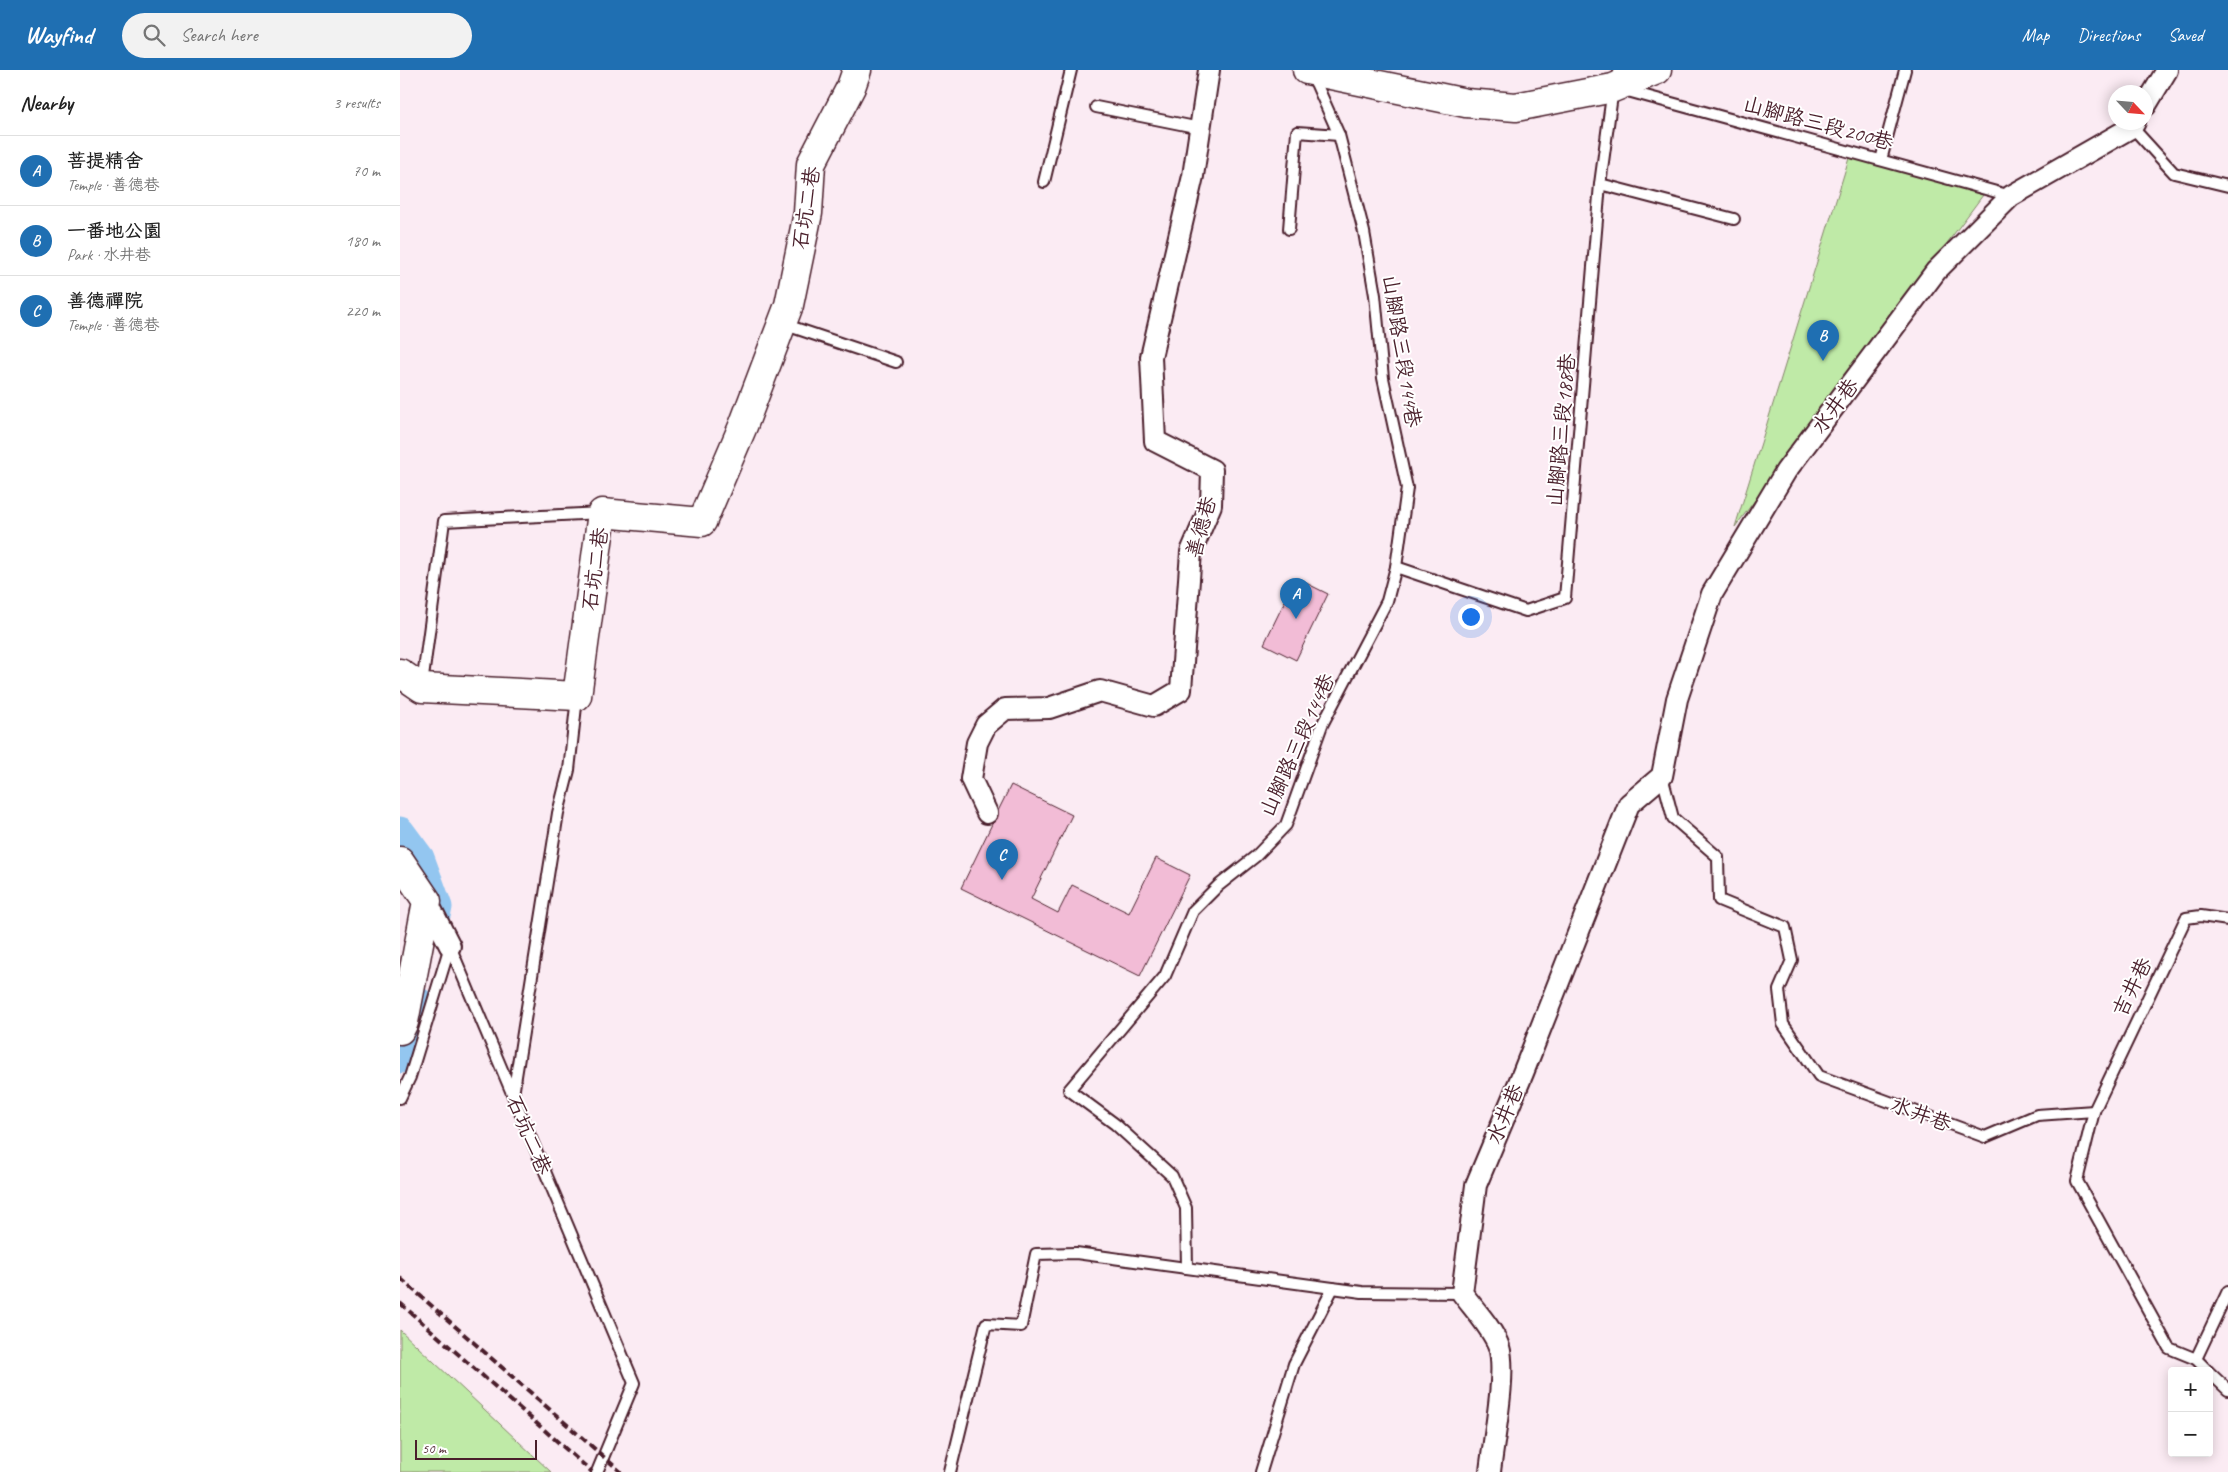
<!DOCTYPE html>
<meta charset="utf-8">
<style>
body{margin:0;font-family:Caveat,"LXGW WenKai TC",sans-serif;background:#f2f2f2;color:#222}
.controls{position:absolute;right:15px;bottom:15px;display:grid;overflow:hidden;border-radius:5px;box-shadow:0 2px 12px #0003}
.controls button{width:45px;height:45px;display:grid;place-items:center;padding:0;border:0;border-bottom:1px solid #e0e0e0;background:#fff;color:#222;font:25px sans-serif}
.compass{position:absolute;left:1708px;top:15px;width:45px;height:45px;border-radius:50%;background:#fff;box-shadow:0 2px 12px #0003;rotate:116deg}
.scale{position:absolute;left:15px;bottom:12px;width:122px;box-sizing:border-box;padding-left:5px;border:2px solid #4a1f2b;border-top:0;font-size:14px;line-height:18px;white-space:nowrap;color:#4a1f2b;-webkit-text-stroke:4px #fff;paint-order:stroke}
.you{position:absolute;left:1070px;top:546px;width:18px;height:18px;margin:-12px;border:4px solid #fff;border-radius:50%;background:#1a73e8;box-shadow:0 0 0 8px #1a73e833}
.badge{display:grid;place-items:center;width:32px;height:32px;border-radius:50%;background:#1f6fb2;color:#fff;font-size:16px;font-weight:700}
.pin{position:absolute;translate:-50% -41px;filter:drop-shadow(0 1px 2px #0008)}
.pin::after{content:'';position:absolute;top:26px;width:18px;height:15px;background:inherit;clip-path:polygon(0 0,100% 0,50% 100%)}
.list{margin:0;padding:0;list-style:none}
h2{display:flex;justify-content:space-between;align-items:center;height:65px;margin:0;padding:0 20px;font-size:21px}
h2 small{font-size:16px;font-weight:400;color:#767676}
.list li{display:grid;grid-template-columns:32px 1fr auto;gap:15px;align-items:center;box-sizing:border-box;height:70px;padding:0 20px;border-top:1px solid #e0e0e0}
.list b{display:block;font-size:19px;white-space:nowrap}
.list p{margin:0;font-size:16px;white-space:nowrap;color:#767676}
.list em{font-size:16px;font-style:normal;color:#767676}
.icon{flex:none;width:28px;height:28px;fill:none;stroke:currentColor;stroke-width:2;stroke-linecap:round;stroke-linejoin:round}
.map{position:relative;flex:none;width:1828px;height:1402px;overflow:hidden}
header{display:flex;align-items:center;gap:30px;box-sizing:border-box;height:70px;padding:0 25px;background:#1f6fb2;color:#fff}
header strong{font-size:24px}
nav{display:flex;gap:28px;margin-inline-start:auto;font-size:18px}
.search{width:350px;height:45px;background:#f2f2f2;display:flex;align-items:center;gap:12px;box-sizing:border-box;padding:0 18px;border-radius:28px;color:#767676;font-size:19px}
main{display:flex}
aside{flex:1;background:#fff}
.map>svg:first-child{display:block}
.green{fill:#bfeaa7;stroke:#848469}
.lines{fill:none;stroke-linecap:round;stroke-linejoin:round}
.river{stroke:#93c6f0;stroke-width:29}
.building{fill:#f2bcd6;stroke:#4a1f2b}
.lane-casing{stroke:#4a1f2b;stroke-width:14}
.street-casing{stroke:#4a1f2b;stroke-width:24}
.secondary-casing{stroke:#4a1f2b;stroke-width:31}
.lane{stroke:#fff;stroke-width:10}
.street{stroke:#fff;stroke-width:20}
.secondary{stroke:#fff;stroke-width:28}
.rail{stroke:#4a1f2b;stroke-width:4;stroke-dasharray:8 4;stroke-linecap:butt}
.labels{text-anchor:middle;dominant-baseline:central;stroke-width:4;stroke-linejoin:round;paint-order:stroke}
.street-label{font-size:21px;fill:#4a1f2b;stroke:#fff}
</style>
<header>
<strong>Wayfind</strong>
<div class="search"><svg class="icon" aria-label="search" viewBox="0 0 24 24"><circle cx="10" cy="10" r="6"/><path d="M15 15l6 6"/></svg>Search here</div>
<nav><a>Map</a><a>Directions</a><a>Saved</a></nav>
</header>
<main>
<aside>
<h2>Nearby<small>3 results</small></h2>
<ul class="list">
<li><span class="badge">A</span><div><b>菩提精舍</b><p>Temple · 善德巷</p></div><em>70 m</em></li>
<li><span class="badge">B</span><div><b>一番地公園</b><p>Park · 水井巷</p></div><em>180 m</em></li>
<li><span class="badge">C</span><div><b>善德禪院</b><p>Temple · 善德巷</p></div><em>220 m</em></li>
</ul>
</aside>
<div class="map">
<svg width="1828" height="1402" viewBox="0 0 1828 1402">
<rect width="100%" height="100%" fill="#fbebf3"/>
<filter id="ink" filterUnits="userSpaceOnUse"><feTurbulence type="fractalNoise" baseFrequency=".02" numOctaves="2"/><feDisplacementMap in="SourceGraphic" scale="10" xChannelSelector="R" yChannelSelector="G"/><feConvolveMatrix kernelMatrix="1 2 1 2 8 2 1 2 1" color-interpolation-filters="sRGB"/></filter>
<g filter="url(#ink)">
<!-- green -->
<g class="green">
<path d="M1450,85L1583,125L1335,457Z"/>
<path d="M0,1260L151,1402H0Z"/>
</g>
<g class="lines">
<!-- river -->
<g class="river">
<path d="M0,761L20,788L38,837L37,842"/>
<path d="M0,989L13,961L19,932"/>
</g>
</g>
<!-- building -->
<g class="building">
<path d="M896,508L928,524L896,590L864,574Z"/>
<path d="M611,715L672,745L631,829L658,843L672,815L729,843L756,788L790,805L740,906L561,818L592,754L597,749L598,741Z"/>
</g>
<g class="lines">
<!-- lane casing -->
<g class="lane-casing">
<g id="lane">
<path d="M1224,20L1611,126"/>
<path d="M696,37L800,58"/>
<path d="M1732,57L1774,103L1828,116"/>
<path d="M1481,90L1505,0"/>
<path d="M644,112L671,0"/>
<path d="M1200,114L1334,149"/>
<path d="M889,159L897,62L939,65"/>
<path d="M383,254L496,292"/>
<path d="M996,497L1126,541L1165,528L1200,114L1213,18L1220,0"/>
<path d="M22,615L44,451L201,443"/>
<path d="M1262,706L1273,748L1318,787L1319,830L1385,857L1392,890L1379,920L1383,954L1419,1006L1585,1067L1637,1045L1694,1041L1677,1111L1769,1278L1796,1289L1808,1301"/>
<path d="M50,876L234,1313L197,1402"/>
<path d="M113,1025L158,743L169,700L177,627"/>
<path d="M0,1028L10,1007L50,876"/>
<path d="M1694,1041L1786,848L1801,846L1828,850"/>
<path d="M787,1198L786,1138L772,1106L715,1054L669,1020L765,906L793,841L818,816L856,786L886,755L922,655L987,531L996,497L1007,418L983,308L975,225L964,162L939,65L912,4"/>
<path d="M1796,1289L1828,1221"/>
<path d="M1809,1302L1828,1320"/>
<path d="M550,1402L586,1254L621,1256L636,1184L676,1183L962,1222L1062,1223"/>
<path d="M861,1402L894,1294L933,1218"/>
</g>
</g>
<!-- street casing -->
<g class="street-casing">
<g id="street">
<path d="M1746,35L1767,0"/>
<path d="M587,743L571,709L577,673L586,655L605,639L649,638L700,621L754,636L781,620L791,482L811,435L812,400L755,371L751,287L793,106L809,0"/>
<path d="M27,831L50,876"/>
<path d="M1090,1402C1093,1372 1107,1303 1099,1277C1093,1259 1073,1238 1062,1223L1076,1115L1123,1003L1229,734L1262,706L1277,629L1312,524L1386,401L1536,201L1611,126L1732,57L1735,52"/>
</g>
</g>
<!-- secondary casing -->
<g class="secondary-casing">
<g id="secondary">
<path d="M907,0L1066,33L1116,37L1213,18L1257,0"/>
<path d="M0,603L22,618L177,626L202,443L302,452L343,356L389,235L408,143L411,94L451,17L457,0"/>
<path d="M0,791L27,831L4,952L0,960"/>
</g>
</g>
<!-- lane -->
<use href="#lane" class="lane"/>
<!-- street -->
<use href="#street" class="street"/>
<!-- secondary -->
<use href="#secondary" class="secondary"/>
<!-- rail -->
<g class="rail">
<path d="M0,1208L221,1402"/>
<path d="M0,1233L192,1402"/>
</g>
</g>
</g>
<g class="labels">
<!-- street labels -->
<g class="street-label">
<text transform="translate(1418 53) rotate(15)">山腳路三段200巷</text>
<text transform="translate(406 138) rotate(-81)">石坑二巷</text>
<text transform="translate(1002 281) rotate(81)">山腳路三段144巷</text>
<text transform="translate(1435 336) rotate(-53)">水井巷</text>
<text transform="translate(1161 360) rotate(-85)">山腳路三段188巷</text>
<text transform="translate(801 457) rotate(-75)">善德巷</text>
<text transform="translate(195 499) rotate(-82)">石坑二巷</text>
<text transform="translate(897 675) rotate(-66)">山腳路三段144巷</text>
<text transform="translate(1732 917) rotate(-64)">吉井巷</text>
<text transform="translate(1105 1044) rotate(-67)">水井巷</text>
<text transform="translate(1521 1044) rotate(20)">水井巷</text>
<text transform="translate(129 1065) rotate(67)">石坑二巷</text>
</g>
</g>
</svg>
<div class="controls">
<button>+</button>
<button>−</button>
</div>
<svg class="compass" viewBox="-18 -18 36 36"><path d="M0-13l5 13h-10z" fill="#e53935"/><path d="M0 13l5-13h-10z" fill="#767676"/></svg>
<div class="scale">50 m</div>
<div class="you"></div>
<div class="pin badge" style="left:896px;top:549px">A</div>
<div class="pin badge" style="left:1423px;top:291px">B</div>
<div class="pin badge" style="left:602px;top:810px">C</div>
</div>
</main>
